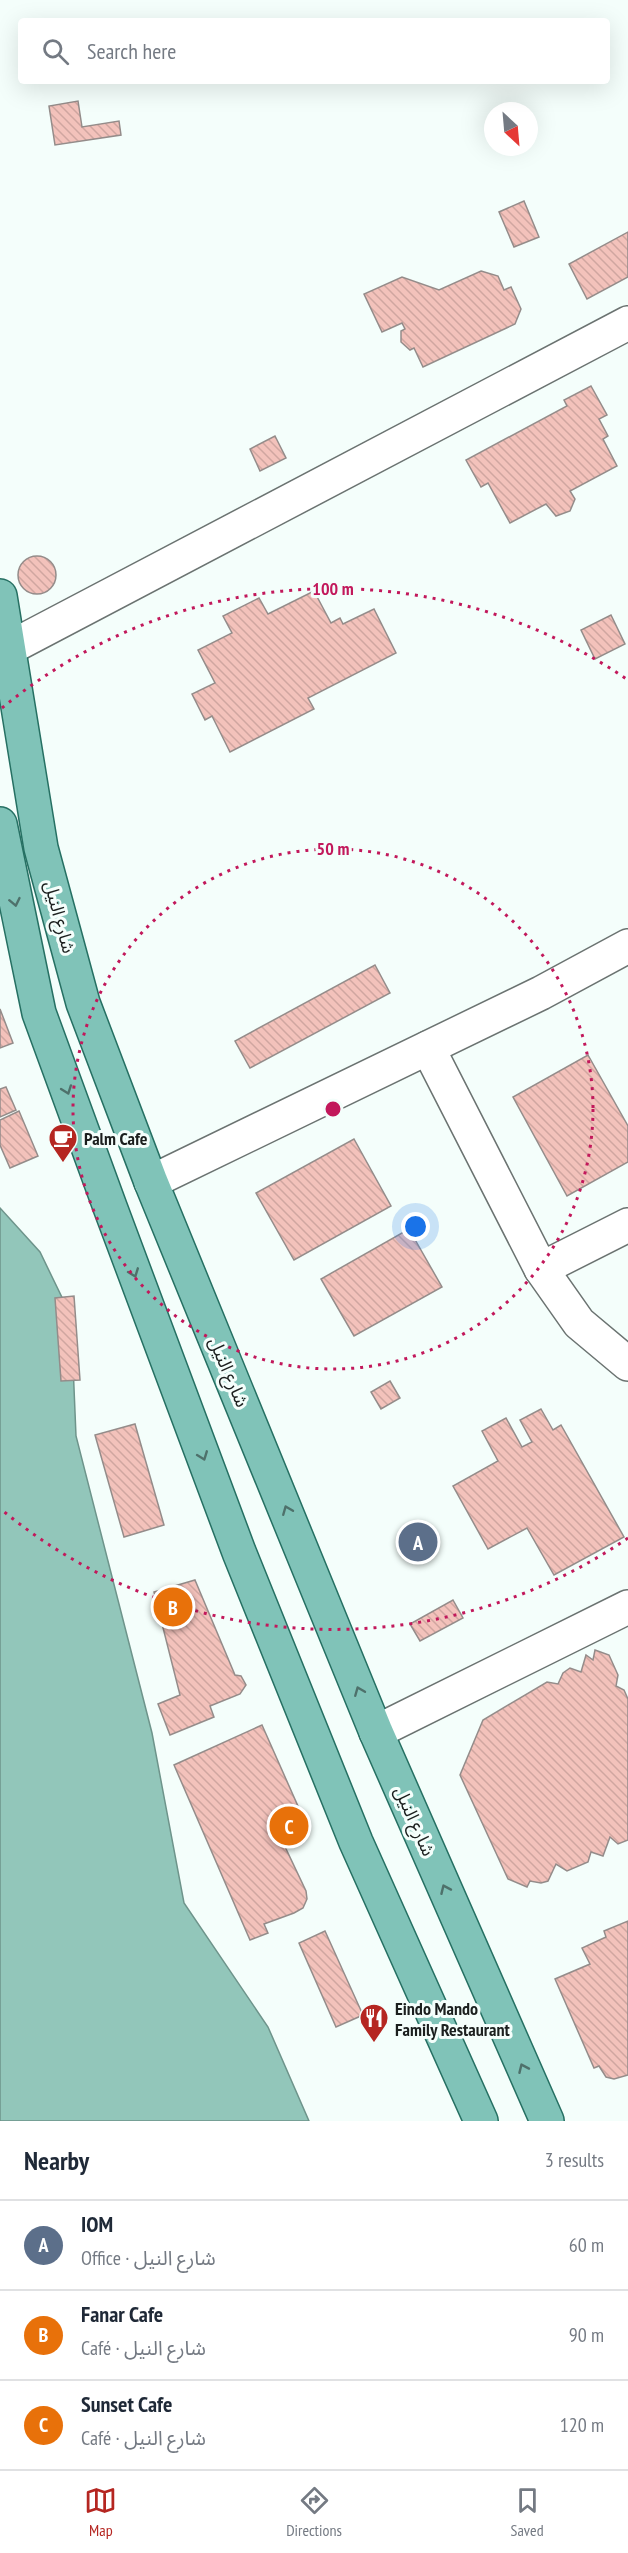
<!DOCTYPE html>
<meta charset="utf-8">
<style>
body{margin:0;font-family:"PT Sans Narrow","Noto Sans Arabic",sans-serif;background:#f2f2f3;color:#1f2937}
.compass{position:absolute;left:484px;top:102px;width:54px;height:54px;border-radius:50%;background:#fff;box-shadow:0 6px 24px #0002;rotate:154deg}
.you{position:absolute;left:416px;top:1227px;width:21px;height:21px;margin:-15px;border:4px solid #fff;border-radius:50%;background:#1a73e8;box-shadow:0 0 0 9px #1a73e833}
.badge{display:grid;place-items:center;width:39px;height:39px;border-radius:50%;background:#b52621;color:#fff;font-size:20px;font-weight:700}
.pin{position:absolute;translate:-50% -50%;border:3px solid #fff;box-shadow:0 2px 6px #0006}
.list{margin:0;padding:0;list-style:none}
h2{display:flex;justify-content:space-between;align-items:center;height:78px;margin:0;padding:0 24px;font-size:26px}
h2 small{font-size:20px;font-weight:400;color:#747a83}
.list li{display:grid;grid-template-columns:39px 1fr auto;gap:18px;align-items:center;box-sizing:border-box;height:90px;padding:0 24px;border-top:2px solid #e0e1e3}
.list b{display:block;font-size:22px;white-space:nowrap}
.list p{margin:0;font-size:20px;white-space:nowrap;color:#747a83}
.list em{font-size:20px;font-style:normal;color:#747a83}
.icon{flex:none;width:33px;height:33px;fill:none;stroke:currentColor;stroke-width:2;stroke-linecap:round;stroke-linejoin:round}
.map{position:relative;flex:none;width:628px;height:2121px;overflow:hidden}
.search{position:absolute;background:#fff;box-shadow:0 6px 24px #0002;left:18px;right:18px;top:18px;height:66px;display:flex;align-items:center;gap:15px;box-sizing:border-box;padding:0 21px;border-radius:6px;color:#747a83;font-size:22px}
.sheet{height:348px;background:#fff}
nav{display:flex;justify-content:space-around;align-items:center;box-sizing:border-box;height:84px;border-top:2px solid #e0e1e3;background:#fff;font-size:16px;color:#747a83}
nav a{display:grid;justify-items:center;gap:3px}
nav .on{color:#b52621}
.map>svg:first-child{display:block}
.water{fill:#92c6ba;stroke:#6e948b;stroke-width:1.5}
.building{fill:url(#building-back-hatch);stroke:#948c8a;stroke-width:1.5}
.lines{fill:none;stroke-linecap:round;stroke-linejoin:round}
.street-casing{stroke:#6b7371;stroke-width:36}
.primary-casing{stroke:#267063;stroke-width:36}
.street{stroke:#fff;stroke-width:33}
.primary{stroke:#80c3b8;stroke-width:33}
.oneway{stroke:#4e716b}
.ring{fill:none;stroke:#c2185b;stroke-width:3;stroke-dasharray:3 6}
.labels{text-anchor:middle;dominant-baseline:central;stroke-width:6;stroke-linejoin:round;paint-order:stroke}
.street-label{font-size:18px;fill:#1b1f1e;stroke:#f4fefb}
.poi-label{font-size:18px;font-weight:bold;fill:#1b1f1e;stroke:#f4fefb;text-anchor:start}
.centre{fill:#c2185b;stroke:#f4fefb;stroke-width:3}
.ring-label{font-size:18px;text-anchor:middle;font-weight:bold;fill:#c2185b;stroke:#f4fefb;stroke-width:6;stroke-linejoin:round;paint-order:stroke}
</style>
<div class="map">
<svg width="628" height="2121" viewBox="0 0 628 2121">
<defs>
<pattern id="building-back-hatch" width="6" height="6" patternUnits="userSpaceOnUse" patternTransform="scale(1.5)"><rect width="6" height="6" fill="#f3c2bb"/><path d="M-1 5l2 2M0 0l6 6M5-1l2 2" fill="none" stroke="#d0a6a0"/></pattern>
</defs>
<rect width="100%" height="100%" fill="#f4fefb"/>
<!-- water -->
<path class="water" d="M0,1208L40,1252L71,1316L76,1436L152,1733L184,1903L268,2027L309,2121H0Z"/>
<!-- building -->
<g class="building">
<path d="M78,101L82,127L119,121L121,135L55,145L49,106Z"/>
<path d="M524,201L539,237L514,247L499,212Z"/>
<path d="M628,232V277L587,299L569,264Z"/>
<path d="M481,271L498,276L504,290L511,287L521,309L515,324L423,367L414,348L410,350L401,342V331L405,329L402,323L382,332L364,294L402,277L439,290Z"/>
<path d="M591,386L607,415L599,419L608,436L603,439L617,466L570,491L575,499L570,511L556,516L546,504L510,523L488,483L481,487L466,460L567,406L564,400Z"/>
<path d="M275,436L286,458L260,471L250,449Z"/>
<circle cx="37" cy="575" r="19"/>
<path d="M314,591L331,623L340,618L343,624L374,609L396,653L308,698L314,709L230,752L212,716L205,720L192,694L215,683L198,650L232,633L223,616L259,598L268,614Z"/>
<path d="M611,615L625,644L595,659L581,630Z"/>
<path d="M375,965L390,993L250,1068L235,1041Z"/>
<path d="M0,1009L13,1043L0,1048Z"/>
<path d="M588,1055L628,1126V1162L567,1196L513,1097Z"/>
<path d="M6,1087L16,1110L0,1117V1089Z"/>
<path d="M19,1111L38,1156L10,1168L0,1145V1120Z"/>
<path d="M354,1139L391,1206L294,1260L256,1193Z"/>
<path d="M409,1229L442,1287L354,1336L321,1279Z"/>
<path d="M74,1296L80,1380L61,1381L55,1298Z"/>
<path d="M390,1381L400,1398L381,1409L371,1392Z"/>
<path d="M541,1409L553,1430L561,1425L624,1537L554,1575L527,1528L488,1549L453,1486L498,1461L482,1431L506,1418L522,1447L532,1442L520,1420Z"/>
<path d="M135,1424L164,1525L124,1537L95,1435Z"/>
<path d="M195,1580L235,1675L241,1676L246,1685L240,1694L210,1706L214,1717L170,1735L158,1704L180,1695L154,1592Z"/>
<path d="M453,1600L463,1618L420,1641L410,1624Z"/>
<path d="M595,1650L609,1655L618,1675L616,1686L624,1690L628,1699V1840L618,1844L610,1837L603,1856L591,1852L588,1862L567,1871L556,1864L548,1881L541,1883L530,1881L527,1887L508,1879L460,1775L483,1720L547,1682L558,1684L563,1673L570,1668L581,1672L586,1655L593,1660Z"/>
<path d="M262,1725L305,1822L279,1834L306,1891L307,1899L303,1908L294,1913L264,1924L268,1933L250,1940L174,1765Z"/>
<path d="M628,1921V2075L614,2079L606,2077L599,2066L594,2068L555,1979L590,1964L582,1948L606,1937L604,1931Z"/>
<path d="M325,1931L363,2015L336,2027L299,1943Z"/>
</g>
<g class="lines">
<!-- street casing -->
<g class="street-casing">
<g id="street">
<path d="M0,653L628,323"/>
<path d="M428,1048L541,1269L579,1323L628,1364"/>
<path d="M151,1182L541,993L628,946"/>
<path d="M541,1269L628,1225"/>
<path d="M376,1732L628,1607"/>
</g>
</g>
<!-- primary casing -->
<g class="primary-casing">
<g id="primary">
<path d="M0,596L41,848L83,1003L151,1182L376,1732L547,2121"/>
<path d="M0,824L39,1013L110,1207L239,1552L356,1842L481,2121"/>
</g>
</g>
<!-- street -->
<use href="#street" class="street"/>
<!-- primary -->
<use href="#primary" class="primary"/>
</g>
<!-- one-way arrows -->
<defs><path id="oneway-chevron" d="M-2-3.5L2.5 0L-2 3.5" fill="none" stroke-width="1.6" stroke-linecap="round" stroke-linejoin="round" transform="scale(1.5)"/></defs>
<g class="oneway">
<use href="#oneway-chevron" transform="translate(15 902) rotate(78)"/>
<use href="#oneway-chevron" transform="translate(67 1090) rotate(70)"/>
<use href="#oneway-chevron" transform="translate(134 1273) rotate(69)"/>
<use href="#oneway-chevron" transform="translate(203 1456) rotate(69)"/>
<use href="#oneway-chevron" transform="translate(287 1510) rotate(-112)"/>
<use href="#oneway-chevron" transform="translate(359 1691) rotate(-112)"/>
<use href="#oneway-chevron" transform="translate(445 1889) rotate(-114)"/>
<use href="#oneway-chevron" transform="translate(523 2068) rotate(-114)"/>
</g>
<!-- distance rings -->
<g class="ring">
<circle cx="333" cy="1109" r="260"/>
<path d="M628 1538A520 520 0 0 1 2 1510M2 708A520 520 0 0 1 628 680"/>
</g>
<!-- icons -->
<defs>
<g id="cafe-pin" transform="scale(1.5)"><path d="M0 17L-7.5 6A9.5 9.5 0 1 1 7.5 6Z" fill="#b52621" stroke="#f4fefb"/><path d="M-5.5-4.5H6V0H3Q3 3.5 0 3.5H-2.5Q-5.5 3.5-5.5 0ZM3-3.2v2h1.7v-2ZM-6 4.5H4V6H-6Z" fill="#fff"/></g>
<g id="restaurant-pin" transform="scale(1.5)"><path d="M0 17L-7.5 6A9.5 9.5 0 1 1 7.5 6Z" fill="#b52621" stroke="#f4fefb"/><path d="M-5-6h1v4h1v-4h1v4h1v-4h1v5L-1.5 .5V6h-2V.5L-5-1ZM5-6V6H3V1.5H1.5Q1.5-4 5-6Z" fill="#fff"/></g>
</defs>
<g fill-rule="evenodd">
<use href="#cafe-pin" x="63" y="1138"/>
<use href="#restaurant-pin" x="374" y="2018"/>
</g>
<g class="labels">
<!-- street labels -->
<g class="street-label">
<text transform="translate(60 917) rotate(75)">شارع النيل</text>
<text transform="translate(229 1372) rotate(67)">شارع النيل</text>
<text transform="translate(415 1821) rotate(66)">شارع النيل</text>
</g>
<!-- poi labels -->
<g class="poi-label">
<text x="84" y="1138">Palm Cafe</text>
<text x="395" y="2008">Eindo Mando<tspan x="395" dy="21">Family Restaurant</tspan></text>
</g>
</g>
<circle cx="333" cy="1109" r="9" class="centre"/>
<g class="ring-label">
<text x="333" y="595">100 m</text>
<text x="333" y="855">50 m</text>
</g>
</svg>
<svg class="compass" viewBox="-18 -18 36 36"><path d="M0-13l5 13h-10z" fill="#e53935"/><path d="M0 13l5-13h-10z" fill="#747a83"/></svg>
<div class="you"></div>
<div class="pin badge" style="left:418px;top:1542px;background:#5c6f8a">A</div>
<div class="pin badge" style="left:173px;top:1607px;background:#e8710a">B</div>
<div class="pin badge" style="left:289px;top:1826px;background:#e8710a">C</div>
<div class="search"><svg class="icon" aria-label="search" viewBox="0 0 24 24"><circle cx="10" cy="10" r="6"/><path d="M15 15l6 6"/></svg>Search here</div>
</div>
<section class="sheet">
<h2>Nearby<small>3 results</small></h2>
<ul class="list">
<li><span class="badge" style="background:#5c6f8a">A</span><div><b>IOM</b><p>Office · شارع النيل</p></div><em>60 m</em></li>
<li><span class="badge" style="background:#e8710a">B</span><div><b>Fanar Cafe</b><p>Café · شارع النيل</p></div><em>90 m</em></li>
<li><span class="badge" style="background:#e8710a">C</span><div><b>Sunset Cafe</b><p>Café · شارع النيل</p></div><em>120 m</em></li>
</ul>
</section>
<nav>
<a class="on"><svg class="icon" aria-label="map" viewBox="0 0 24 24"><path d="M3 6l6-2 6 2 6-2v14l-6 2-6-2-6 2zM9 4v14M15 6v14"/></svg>Map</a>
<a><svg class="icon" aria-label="directions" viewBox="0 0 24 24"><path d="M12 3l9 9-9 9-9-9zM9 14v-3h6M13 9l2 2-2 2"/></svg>Directions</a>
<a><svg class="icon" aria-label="saved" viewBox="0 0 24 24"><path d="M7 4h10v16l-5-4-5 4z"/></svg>Saved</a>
</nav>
